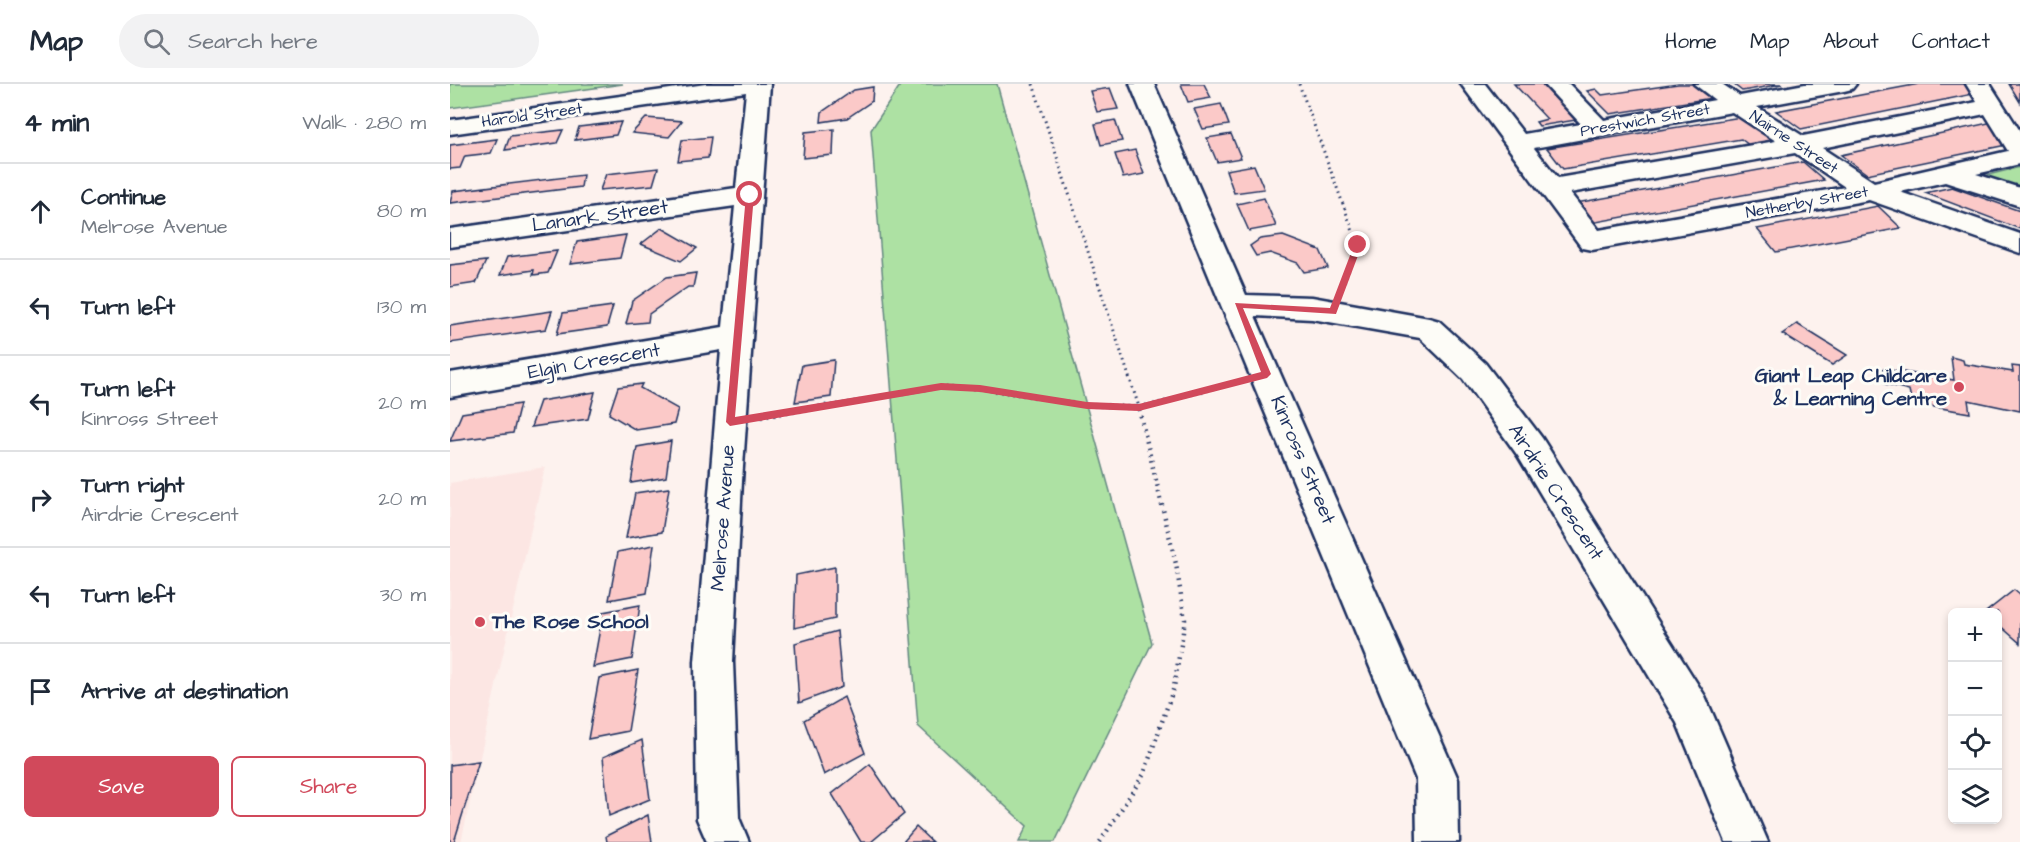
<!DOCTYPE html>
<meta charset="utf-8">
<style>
body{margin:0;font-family:"Architects Daughter",sans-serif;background:#f2f2f3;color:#1f2937}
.controls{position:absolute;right:18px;bottom:18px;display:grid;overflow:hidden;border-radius:9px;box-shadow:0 3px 9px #0003}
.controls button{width:54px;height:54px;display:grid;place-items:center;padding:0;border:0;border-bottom:2px solid #e0e1e3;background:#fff;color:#1f2937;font:30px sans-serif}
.stop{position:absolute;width:18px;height:18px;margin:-14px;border:4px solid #d1495b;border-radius:50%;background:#fff}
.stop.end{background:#d1495b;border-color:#fff;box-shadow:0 2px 6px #0008}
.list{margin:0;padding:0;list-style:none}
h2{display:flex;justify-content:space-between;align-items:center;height:78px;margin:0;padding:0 24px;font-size:26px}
h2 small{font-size:20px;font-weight:400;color:#747a83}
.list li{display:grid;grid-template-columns:39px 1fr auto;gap:18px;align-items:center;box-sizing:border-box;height:96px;padding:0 24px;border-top:2px solid #e0e1e3}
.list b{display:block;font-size:22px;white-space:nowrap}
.list p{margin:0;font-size:20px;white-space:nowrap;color:#747a83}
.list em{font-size:20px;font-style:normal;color:#747a83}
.actions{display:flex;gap:12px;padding:18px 24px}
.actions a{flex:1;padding:14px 0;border:2px solid #d1495b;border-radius:9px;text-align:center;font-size:21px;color:#d1495b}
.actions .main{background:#d1495b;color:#fff}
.icon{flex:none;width:33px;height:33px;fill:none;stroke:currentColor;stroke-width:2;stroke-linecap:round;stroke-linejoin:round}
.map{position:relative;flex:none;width:1570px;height:758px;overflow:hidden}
header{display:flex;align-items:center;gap:36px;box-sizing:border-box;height:84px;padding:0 30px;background:#fff;border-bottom:2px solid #e0e1e3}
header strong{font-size:28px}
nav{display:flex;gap:33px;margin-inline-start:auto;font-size:21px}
.search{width:420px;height:54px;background:#f2f2f3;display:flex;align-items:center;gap:15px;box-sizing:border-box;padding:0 21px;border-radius:33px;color:#747a83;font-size:22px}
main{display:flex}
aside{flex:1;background:#fff}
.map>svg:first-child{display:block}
.built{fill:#fce6e3}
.green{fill:#ade1a3;stroke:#648880;stroke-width:1.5}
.building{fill:#fbc9c8;stroke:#1b2f5e;stroke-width:1.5}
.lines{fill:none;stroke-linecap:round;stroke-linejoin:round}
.minor-casing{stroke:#1b2f5e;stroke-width:5}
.path-far1{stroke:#1b2f5e;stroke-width:3;stroke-dasharray:1.5 4;stroke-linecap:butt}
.path{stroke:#1b2f5e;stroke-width:4.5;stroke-dasharray:1.5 5;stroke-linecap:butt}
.minor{fill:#fdfcf7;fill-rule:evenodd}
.route{fill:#d1495b}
.poi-dot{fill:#d1495b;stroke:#fdfcf7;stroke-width:2}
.labels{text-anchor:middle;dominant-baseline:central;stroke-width:6;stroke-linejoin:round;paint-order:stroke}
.far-street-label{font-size:16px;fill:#1b2f5e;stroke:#fdfcf7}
.street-label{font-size:20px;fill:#1b2f5e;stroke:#fdfcf7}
.poi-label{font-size:20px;font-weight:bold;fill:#1b2f5e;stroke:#fdfcf7;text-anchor:end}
</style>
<header>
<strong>Map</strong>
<div class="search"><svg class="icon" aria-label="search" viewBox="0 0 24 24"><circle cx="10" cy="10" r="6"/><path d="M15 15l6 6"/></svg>Search here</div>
<nav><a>Home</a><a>Map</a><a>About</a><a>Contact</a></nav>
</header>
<main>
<aside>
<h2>4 min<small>Walk · 280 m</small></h2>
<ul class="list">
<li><svg class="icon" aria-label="ahead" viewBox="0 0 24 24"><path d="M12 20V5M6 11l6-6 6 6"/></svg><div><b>Continue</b><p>Melrose Avenue</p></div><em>80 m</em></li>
<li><svg class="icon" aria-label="left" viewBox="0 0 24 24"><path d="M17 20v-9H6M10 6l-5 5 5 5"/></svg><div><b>Turn left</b></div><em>130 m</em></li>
<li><svg class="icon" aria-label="left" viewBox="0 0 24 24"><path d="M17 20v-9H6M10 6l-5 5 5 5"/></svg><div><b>Turn left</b><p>Kinross Street</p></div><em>20 m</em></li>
<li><svg class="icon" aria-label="right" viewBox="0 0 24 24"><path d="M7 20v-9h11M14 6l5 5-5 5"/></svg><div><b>Turn right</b><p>Airdrie Crescent</p></div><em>20 m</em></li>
<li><svg class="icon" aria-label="left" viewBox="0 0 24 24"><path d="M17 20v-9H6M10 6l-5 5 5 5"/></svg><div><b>Turn left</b></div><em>30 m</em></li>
<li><svg class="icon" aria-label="arrive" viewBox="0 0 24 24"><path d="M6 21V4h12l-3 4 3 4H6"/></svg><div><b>Arrive at destination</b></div></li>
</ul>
<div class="actions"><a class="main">Save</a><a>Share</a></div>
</aside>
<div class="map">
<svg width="1570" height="758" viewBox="0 0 1570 758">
<rect width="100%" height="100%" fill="#fdf2ee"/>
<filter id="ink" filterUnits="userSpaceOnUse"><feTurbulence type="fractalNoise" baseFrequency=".0167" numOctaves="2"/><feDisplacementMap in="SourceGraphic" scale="12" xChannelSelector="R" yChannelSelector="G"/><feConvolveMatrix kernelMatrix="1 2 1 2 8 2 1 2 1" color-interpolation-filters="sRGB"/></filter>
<g filter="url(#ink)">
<!-- built -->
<path class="built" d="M95,383L11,758H0V399Z"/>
<!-- green -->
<g class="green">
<path d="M0,0H173L0,24Z"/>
<path d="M451,0H547L702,559L605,758H569L577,742L468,642L421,46Z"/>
<path d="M1570,83V108L1530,93Z"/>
</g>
<!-- building -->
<g class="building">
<path d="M731,0H754L761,14L738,18Z"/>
<path d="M1064,0H1092L1126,36L1089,42L1086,38L1097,35Z"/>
<path d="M1228,0H1247L1262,14L1160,30L1137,7L1146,5L1152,11Z"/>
<path d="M1283,0H1332L1292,7Z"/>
<path d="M1469,0H1522L1528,9L1351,45L1326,27Z"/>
<path d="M1559,0H1570V18Z"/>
<path d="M423,3L422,17L397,34L371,38L372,28L404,6Z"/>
<path d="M660,4L668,25L647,28L640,7Z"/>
<path d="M771,20L779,41L753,45L744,25Z"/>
<path d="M1291,33L1331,60L1304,65L1291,55L1113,85L1097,64Z"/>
<path d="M196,34L232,37L219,53L182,49Z"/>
<path d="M665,36L672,57L651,61L645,40Z"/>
<path d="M171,38L166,51L125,56L129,43Z"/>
<path d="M1543,38L1561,60L1417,90L1391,71Z"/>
<path d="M384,45L383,71L353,74L355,48Z"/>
<path d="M113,46L107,59L55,66L60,52Z"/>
<path d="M781,50L791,74L767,78L757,54Z"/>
<path d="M261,53L258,74L228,77L232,56Z"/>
<path d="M47,55L41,69L15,72L10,84L0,85V61Z"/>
<path d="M685,66L694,90L673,94L665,70Z"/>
<path d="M1353,78L1374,96L1141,139L1126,119Z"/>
<path d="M804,81L814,105L784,109L776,86Z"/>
<path d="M208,84L203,101L150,106L156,90Z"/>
<path d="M133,91L131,103L0,119L3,107Z"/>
<path d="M1502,103L1570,127V145L1475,109Z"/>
<path d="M814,114L826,142L799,147L787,120Z"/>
<path d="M1428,122L1451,144L1326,168L1307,145Z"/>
<path d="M212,144L247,164L231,177L191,160Z"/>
<path d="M176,151L170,174L120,180L127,158Z"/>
<path d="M833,152L870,166L878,184L854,188L848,179L820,169L806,172L800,162L810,155Z"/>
<path d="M107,167L98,189L83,191L84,186L50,191L57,173Z"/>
<path d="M36,177L26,199L0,203V181Z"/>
<path d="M246,189L243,203H238L199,230L198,238L176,240L182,217L217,193Z"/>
<path d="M163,222L157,243L107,250L113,229Z"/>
<path d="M102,227L96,245L0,259V242Z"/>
<path d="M1347,240L1397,271L1382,281L1332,250Z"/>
<path d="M1501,273L1513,276L1514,280L1563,288L1562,282L1570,283V327L1518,316L1520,329L1462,319L1459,306L1435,300L1433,285L1504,296Z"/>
<path d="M384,276L381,313L345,318L352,281Z"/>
<path d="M192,300L190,304L228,325L224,340L186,346L159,330L168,303Z"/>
<path d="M145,308L138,335L81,343L90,317Z"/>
<path d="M70,320L63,349L0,357L12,329Z"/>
<path d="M221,357L216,393L181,399L187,363Z"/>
<path d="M219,404L212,448L176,454L185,409Z"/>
<path d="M204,461L197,509L159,516L168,468Z"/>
<path d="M385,483V535L344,544L346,491Z"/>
<path d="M1564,506L1570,511V559L1548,540V528H1536Z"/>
<path d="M190,521L182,575L143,583L153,528Z"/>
<path d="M387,547L392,603L349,619L345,559Z"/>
<path d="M188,586L178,647L138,655L149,594Z"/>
<path d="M394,613L415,669L374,691L354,636Z"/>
<path d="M192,656L200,715L159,732L153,673Z"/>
<path d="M29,677L4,758H0V681Z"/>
<path d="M420,680L454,730L421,758H411L382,710Z"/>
<path d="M198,731L202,758H157L156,752Z"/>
<path d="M466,743L482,758H453Z"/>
</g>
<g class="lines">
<!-- minor casing -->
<g class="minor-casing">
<g id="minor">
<path d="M256,0H320L292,397L283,578L289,734L299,758H257L247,735L245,578L271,266L0,313V289L273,243L285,122L0,163V145L286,104L296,8L0,50V36Z"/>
<path d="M680,0H704L796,211L862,213L979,234L989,237L1035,279L1092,354L1255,612L1318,758H1276L1227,639L1068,372L1013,295L970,254L862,235L805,232L1008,695L1009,758H967L966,695Z"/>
<path d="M1011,0H1035L1074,50L1131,40L1094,0H1119L1154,36L1265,16L1244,0H1272L1290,12L1355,0H1406L1402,5L1394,7L1307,23L1353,52L1527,18L1516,0H1540L1570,47V80L1526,90L1570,104V122L1495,98L1450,108L1570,150V169L1419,116L1142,166L1132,164ZM1282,28L1326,57L1108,94L1084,64ZM1535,30L1558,67L1424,98L1372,64ZM1345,69L1395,103L1149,146L1120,109Z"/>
</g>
</g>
<!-- path-far1 -->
<g class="path-far1">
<path d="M583,0L689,323"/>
<path d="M849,0L908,161L891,205"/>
<path d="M371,323L491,303L530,305L637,321L670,323"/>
<path d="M693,323L788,298"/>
</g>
<!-- path -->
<g class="path">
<path d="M644,321L689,324L699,321"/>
<path d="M311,333L380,321"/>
<path d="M650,758L694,690L724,603L735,536L726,480L688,321"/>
</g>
<!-- minor -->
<use href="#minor" class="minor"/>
</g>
</g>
<!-- route -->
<path class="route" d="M300,108L304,111L285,333L491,299L530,301L637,318L689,320L811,288L785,219L880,224L904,161L908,158L912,161L886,230L793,224L821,290L817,294L689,327L637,325L530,308L491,306L280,342L276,338L296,111Z"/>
<!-- markers -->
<g class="poi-dot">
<circle cx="1509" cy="303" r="6"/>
<circle cx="30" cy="538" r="6"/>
</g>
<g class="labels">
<!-- far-street labels -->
<g class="far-street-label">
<text transform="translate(82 31) rotate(-8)">Harold Street</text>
<text transform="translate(1195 36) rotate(-10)">Prestwich Street</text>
<text transform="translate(1344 58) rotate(33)">Nairne Street</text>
<text transform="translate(1357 118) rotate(-10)">Netherby Street</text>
</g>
<!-- street labels -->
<g class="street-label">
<text transform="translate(150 132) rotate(-8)">Lanark Street</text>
<text transform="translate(144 277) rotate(-10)">Elgin Crescent</text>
<text transform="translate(853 376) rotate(67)">Kinross Street</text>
<text transform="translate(1106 408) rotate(57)">Airdrie Crescent</text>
<text transform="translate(273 434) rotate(-86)">Melrose Avenue</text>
</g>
<!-- poi labels -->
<g class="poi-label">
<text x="1497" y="292">Giant Leap Childcare<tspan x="1497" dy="23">&amp; Learning Centre</tspan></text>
<text x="42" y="538" text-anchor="start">The Rose School</text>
</g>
</g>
</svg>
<div class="controls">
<button>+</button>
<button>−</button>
<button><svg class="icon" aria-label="locate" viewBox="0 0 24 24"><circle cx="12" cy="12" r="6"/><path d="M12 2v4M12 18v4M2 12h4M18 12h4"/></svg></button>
<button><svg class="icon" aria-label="layers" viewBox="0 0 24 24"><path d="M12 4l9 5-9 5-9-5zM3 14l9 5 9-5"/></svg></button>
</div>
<div class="stop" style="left:300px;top:111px"></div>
<div class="stop end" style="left:908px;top:161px"></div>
</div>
</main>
